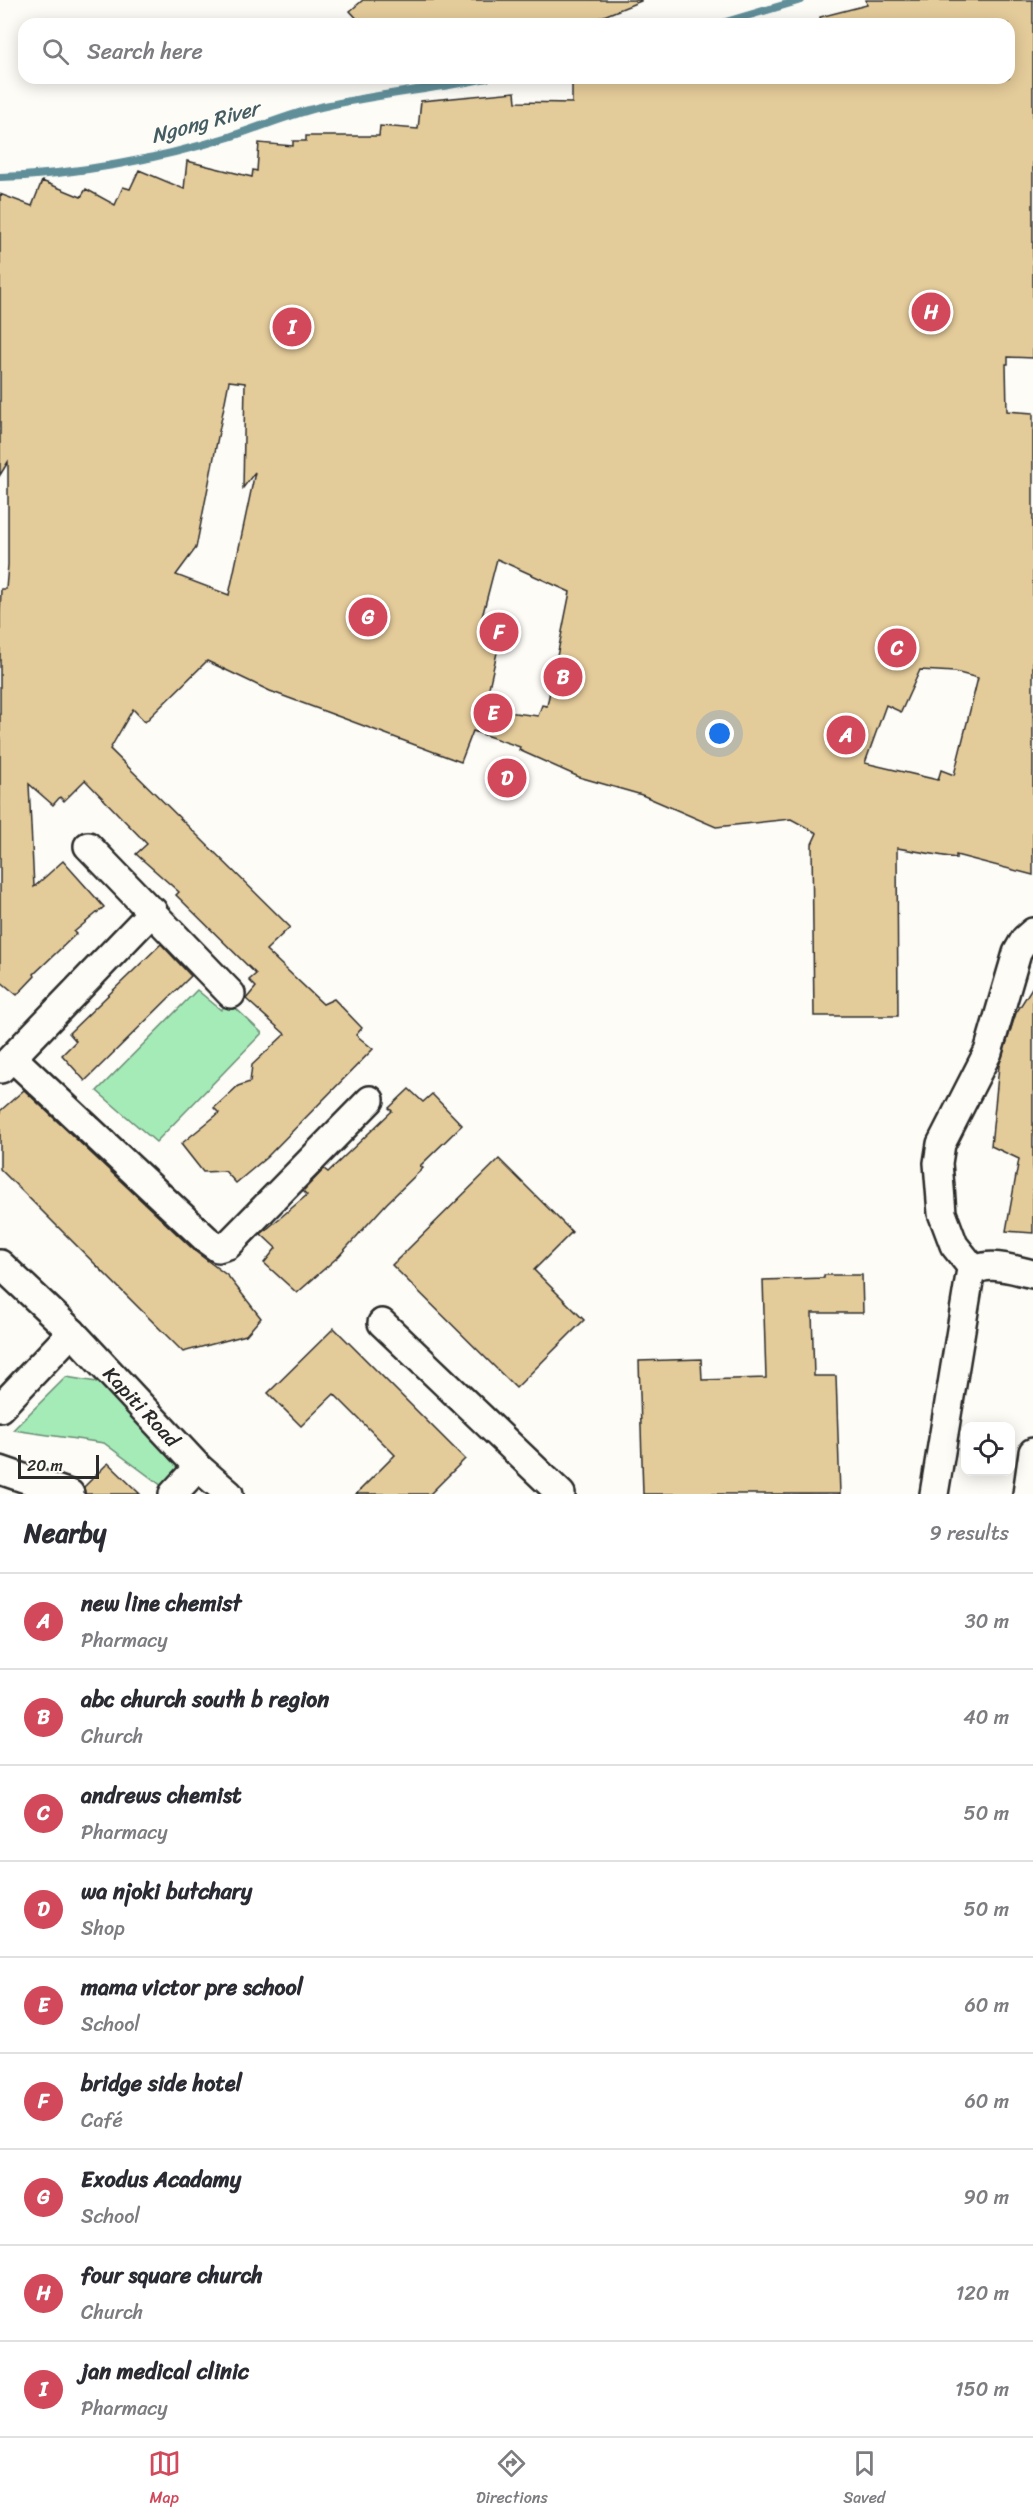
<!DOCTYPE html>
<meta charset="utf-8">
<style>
body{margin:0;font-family:Sriracha,sans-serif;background:#f7f7f7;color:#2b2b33}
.controls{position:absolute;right:18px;bottom:18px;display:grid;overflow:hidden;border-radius:12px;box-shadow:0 3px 15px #0003}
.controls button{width:54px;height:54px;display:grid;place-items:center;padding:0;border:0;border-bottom:2px solid #e1e1e2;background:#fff;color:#2b2b33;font:30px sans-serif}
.scale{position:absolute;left:18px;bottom:15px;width:81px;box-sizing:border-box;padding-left:6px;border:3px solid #2b2b2b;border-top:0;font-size:16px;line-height:21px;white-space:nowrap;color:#2b2b2b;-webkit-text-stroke:4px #fdfcf7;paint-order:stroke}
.you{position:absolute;left:720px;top:734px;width:21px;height:21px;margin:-15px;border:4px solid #fff;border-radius:50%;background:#1a73e8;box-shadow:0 0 0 9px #1a73e833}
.badge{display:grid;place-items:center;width:39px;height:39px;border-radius:50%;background:#d1495b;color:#fff;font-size:20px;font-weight:700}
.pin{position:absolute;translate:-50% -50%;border:3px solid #fff;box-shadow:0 2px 6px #0006}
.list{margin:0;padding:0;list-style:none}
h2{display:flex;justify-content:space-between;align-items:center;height:78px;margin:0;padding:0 24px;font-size:26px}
h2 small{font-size:20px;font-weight:400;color:#7c7c81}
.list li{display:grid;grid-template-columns:39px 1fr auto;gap:18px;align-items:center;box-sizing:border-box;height:96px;padding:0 24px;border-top:2px solid #e1e1e2}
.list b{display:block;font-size:22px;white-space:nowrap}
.list p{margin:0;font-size:20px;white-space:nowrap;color:#7c7c81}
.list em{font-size:20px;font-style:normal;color:#7c7c81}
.icon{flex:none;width:33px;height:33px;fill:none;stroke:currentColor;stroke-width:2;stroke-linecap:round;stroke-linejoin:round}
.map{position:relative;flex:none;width:1033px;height:1494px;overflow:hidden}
.search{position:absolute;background:#fff;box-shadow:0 3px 15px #0003;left:18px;right:18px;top:18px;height:66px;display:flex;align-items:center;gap:15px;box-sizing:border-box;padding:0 21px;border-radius:18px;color:#7c7c81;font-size:22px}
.sheet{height:942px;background:#fff}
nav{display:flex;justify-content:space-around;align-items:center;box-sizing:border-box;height:84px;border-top:2px solid #e1e1e2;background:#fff;font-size:16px;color:#7c7c81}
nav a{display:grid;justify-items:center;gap:3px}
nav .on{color:#d1495b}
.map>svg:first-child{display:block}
.green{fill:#a5ebb8;stroke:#688b72;stroke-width:1.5}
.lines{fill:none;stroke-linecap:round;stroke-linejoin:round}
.stream{stroke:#608e99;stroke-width:8}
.building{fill:#e4cb9a;stroke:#2b2b2b;stroke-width:1.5;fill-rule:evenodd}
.minor-casing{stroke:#2b2b2b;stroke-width:32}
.minor{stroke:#fdfcf7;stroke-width:27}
.labels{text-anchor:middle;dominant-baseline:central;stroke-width:5;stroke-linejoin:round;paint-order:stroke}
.street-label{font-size:20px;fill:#2b2b2b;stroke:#fdfcf7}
.water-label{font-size:21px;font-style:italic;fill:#455d62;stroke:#fdfcf7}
</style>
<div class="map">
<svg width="1033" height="1494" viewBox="0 0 1033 1494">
<rect width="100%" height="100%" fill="#fdfcf7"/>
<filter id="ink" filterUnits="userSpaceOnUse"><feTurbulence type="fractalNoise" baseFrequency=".0167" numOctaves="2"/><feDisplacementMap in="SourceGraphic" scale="12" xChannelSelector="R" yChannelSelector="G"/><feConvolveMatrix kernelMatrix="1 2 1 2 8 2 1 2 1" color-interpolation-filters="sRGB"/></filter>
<g filter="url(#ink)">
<!-- green -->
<g class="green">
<path d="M197,990L221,1010L229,1002L262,1033L156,1142L97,1091Z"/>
<path d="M66,1377L109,1384L184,1463L162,1486L104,1443L13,1430Z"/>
</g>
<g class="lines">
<!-- stream -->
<g class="stream">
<path d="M719,24L801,0"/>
<path d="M0,177C74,175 159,159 229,137C261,127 292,113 325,106C378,94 434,89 487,78"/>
</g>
</g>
<!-- building -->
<g class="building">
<path d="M363,0H641V1L584,24H362L350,11Z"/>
<path d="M866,0H1033V358L1008,357V364H1006L1007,411L1033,413V875L956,855V858L897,848L898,1016H814L812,844L817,833L791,819L716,827L642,795L579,777L519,750L520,747L473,731L461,762L270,691L207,661L145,722L133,709L110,749L290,927L266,950L323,1004L334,999L362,1028L356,1035L373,1049L267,1157L236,1183L225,1171L203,1172L181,1144L219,1113L214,1108L238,1086L250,1082L252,1065L285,1034L246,999L256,987L249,980L256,974L176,895L179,892L136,854L147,844L85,780L64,801L60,797L53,805L29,784L34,887L63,861L104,907L74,932L76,934L34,974L35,976L17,995L0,981V615L1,589H6L8,565V462L0,475V194L32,206L42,181L81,197L86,189L115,205L123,187L130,189L139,170L184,189L187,161L252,177L253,170L257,171L259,143L293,146V141H306V136H379L380,126L418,129L421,101L515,92L516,102L572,103V78H1009V24H821L820,17L867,5ZM229,381L245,383L243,488L255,472L229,595L176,575L196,548ZM497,559L570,592L547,706L542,705L538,716L484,709L502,631L480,625ZM920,670L955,672L978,678L954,775L941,770L938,780L865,763L886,705L901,712Z"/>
<path d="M161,944L191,976L85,1081L62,1055L76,1041L69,1033Z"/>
<path d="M1033,986V1233L1006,1231L1019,1159L991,1146L999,1066L1016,1013Z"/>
<path d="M409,1089L423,1102L432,1094L462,1125L420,1166L423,1168L387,1203L339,1256L297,1293L264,1263L276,1248L261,1234L307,1195L303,1191L324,1169L328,1172L392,1111L389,1108Z"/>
<path d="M24,1090L196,1252L228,1276L261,1318L246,1335L183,1352L0,1169V1111Z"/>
<path d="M499,1159L572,1232L534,1270L584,1320L516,1388L392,1265Z"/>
<path d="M824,1275H862L863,1313H812L814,1376H836L840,1494H643L639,1361L701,1359L702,1380L766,1378L763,1280L824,1278Z"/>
<path d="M334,1328L465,1459L430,1494H356L395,1455L334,1394L301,1426L268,1393Z"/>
<path d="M108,1463L140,1494H85L84,1487Z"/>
</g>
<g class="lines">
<!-- minor casing -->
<g class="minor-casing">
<g id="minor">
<path d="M88,846L231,994"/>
<path d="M13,1058L207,1240L218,1248L228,1245L370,1100"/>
<path d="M1,1069L153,911"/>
<path id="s1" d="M0,1264L72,1332L198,1467L229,1494"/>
<path d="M974,1270L954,1245L942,1213L938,1163L941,1144L988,1052L1017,953L1025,939L1033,932"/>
<path d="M382,1323L561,1494"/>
<path d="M0,1408L72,1332"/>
<path d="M0,1470L70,1494"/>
<path d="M173,1494L198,1467"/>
<path d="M934,1494L970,1275C983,1258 1014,1270 1033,1274"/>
<path d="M1027,1494L1033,1452"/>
</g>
</g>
<!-- minor -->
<use href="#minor" class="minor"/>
</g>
</g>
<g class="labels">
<!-- street labels -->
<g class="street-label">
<text stroke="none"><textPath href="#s1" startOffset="201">Kapiti Road</textPath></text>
</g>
<!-- water labels -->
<g class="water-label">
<text transform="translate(205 122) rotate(-15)">Ngong River</text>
</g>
</g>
</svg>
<div class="controls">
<button><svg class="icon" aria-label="locate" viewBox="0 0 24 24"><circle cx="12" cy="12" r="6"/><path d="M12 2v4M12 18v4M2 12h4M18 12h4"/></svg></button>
</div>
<div class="scale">20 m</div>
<div class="you"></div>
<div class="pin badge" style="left:846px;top:735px">A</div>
<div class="pin badge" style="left:563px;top:677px">B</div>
<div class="pin badge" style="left:897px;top:648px">C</div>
<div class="pin badge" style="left:507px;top:778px">D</div>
<div class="pin badge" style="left:493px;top:713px">E</div>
<div class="pin badge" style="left:499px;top:632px">F</div>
<div class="pin badge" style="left:368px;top:617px">G</div>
<div class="pin badge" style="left:931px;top:312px">H</div>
<div class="pin badge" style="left:292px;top:327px">I</div>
<div class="search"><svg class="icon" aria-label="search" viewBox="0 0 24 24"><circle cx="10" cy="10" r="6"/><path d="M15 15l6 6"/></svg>Search here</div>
</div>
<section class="sheet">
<h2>Nearby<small>9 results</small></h2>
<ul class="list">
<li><span class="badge">A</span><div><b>new line chemist</b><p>Pharmacy</p></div><em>30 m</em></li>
<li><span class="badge">B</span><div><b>abc church south b region</b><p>Church</p></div><em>40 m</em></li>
<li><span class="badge">C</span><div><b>andrews chemist</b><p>Pharmacy</p></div><em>50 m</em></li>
<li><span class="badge">D</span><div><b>wa njoki butchary</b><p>Shop</p></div><em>50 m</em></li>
<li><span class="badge">E</span><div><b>mama victor pre school</b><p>School</p></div><em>60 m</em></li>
<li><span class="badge">F</span><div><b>bridge side hotel</b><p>Café</p></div><em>60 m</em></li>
<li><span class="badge">G</span><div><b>Exodus Acadamy</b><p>School</p></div><em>90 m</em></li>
<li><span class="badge">H</span><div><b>four square church</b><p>Church</p></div><em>120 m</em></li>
<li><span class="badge">I</span><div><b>jan medical clinic</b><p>Pharmacy</p></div><em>150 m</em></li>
</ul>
</section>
<nav>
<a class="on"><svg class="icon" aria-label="map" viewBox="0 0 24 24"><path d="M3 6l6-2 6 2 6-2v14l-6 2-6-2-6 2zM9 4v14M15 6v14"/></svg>Map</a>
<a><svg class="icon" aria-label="directions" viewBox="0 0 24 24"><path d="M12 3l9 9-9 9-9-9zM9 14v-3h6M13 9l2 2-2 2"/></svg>Directions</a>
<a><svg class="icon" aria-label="saved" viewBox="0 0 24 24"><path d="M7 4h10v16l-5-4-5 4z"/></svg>Saved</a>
</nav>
